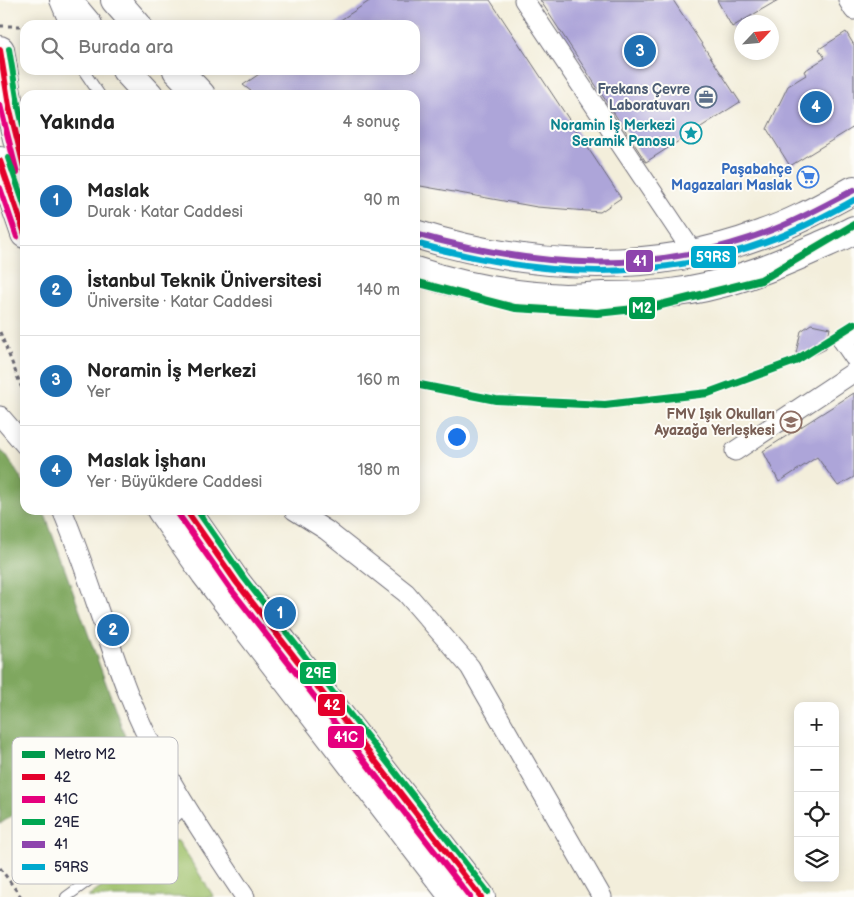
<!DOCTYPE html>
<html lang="tr">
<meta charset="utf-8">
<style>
body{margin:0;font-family:"Balsamiq Sans",sans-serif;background:#f2f2f2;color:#222}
.controls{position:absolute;right:15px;bottom:15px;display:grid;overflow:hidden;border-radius:10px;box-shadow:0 2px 12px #0003}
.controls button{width:45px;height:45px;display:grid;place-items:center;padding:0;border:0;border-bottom:1px solid #e0e0e0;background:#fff;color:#222;font:25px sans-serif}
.compass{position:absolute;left:734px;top:15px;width:45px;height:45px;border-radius:50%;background:#fff;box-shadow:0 2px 12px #0003;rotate:64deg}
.you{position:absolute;left:456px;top:436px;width:18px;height:18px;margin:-12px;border:4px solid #fff;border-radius:50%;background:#1a73e8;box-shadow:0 0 0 8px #1a73e833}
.badge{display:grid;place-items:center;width:32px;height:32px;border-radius:50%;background:#1f6fb2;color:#fff;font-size:16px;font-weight:700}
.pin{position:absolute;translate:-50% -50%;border:2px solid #fff;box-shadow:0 1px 5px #0006}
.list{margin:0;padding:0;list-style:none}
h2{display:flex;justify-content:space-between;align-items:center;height:65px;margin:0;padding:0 20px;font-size:21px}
h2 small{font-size:16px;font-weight:400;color:#767676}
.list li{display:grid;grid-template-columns:32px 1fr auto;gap:15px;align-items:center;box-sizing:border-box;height:90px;padding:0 20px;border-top:1px solid #e0e0e0}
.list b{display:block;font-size:19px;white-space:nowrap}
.list p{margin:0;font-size:16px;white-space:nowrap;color:#767676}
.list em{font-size:16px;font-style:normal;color:#767676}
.icon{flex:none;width:28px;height:28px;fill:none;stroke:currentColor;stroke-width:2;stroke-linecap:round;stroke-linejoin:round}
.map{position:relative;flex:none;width:854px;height:897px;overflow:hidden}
.search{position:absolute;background:#fff;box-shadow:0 2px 12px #0003;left:20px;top:20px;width:400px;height:55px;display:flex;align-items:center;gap:12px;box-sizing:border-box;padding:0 18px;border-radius:15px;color:#767676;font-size:19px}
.panel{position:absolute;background:#fff;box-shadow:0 2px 12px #0003;left:20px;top:90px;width:400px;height:425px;border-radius:15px}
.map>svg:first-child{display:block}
.green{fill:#9fc16b;stroke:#607253}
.forest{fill:#7fa75f;stroke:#50644d}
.building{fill:#ada5d9}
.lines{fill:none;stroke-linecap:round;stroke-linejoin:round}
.lane-casing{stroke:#6b6973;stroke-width:12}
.street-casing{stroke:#6b6973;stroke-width:21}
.primary-casing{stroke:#6b6973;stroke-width:30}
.path{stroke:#6b6973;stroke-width:3;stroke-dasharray:4 4;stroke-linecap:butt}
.lane{stroke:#fff;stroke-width:10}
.street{stroke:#fff;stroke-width:19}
.primary{stroke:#fff;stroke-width:28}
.bus-1-casing{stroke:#fdfcf7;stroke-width:10}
.bus-2-casing{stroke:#fdfcf7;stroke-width:10}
.bus-3-casing{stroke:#fdfcf7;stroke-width:10}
.bus-4-casing{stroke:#fdfcf7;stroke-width:10}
.bus-5-casing{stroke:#fdfcf7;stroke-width:10}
.bus-1{stroke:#e4002b;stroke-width:6}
.bus-2{stroke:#e5007d;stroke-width:6}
.bus-3{stroke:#00a651;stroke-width:6}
.bus-4{stroke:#8e44ad;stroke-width:6}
.bus-5{stroke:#00a9ce;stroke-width:6}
.metro-1-casing{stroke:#fdfcf7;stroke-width:11}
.metro-1{stroke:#009a4c;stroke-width:8}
.labels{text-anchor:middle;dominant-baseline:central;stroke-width:4;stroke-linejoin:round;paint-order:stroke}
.service-label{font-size:14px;font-weight:bold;fill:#4e5e75;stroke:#fdfcf7;text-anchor:end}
.culture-label{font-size:14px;font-weight:bold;fill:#0d838f;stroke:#fdfcf7;text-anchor:end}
.shop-label{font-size:14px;font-weight:bold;fill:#366cbe;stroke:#fdfcf7;text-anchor:end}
.education-label{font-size:14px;font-weight:bold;fill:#785e54;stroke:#fdfcf7;text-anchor:end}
.key{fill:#fdfcf7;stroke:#bbbbbf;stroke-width:1}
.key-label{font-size:14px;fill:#22223b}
.line-badge{stroke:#fdfcf7;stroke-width:2}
.badge-label{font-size:14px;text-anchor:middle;font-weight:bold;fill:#fff}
</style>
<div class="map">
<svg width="854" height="897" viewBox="0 0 854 897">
<rect width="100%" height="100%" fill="#fdfcf7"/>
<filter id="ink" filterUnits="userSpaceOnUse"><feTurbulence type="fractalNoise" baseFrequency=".02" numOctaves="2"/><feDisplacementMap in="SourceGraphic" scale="10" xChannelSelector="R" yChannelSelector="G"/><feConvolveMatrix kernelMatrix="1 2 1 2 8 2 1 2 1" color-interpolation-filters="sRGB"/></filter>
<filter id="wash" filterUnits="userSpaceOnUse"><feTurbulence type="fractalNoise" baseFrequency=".0096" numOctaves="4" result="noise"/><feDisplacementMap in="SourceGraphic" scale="20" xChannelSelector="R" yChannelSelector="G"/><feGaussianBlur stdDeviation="1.12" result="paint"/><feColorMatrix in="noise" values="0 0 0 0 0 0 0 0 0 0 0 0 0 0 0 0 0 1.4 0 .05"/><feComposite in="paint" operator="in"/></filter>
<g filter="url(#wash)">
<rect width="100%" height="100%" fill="#f3eedb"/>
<!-- green -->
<path class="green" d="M167,840L178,841L214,897H88Z"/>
<!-- forest -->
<path class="forest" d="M0,450L6,455L25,485V510H41L46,517L125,736L0,824Z"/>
<g id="blocks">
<!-- building -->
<g class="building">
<path d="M371,0H490L621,198L600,212L537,207L415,185V95H256L243,85L265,70H415V25H333Z"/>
<path d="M540,0H673L740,102L646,162Z"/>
<path d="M717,0H778L732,27Z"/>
<path d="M846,32L854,45V127L790,166L767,129L788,86L806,75L804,71L825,58L819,49Z"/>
<path d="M811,324L830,328L826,349L814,355L796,353L801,331Z"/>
<path d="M854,393V477L838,486L817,457L779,482L763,451Z"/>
</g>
</g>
</g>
<g filter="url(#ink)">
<use href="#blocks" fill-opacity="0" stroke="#6b6973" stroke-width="1"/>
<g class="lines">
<!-- lane casing -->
<g class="lane-casing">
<g id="lane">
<path d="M55,1L65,25"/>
<path d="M83,70L100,95"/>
<path d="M66,897L169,823L185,808"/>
</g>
</g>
<!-- street casing -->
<g class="street-casing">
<g id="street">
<path d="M524,0L694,254"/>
<path d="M848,0L854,10"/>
<path d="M854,334L843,341L854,357"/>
<path d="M0,416L25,445"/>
<path d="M735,451L854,372"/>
<path d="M62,510C87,569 104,632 128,693C157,767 201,831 245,897"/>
<path d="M294,510L326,530L406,593L470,667L602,897"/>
</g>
</g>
<!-- primary casing -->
<g class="primary-casing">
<g id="primary">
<path d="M67,0L88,25"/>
<path d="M115,0L137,25"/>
<path d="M0,50L9,106L25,171"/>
<path d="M126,70L149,95"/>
<path d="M177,70L201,95"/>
<path d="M0,161L25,234"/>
<path d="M415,234C526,269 651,276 762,234C794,223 824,206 854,190"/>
<path d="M415,271C463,287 514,296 565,298C577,298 590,297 603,296C626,296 648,296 671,293C721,287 767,270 813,249C826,243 841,237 854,230"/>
<path d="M161,510L205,573L454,897"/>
<path d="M186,510L237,583L481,897"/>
</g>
</g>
<!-- path -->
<g class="path">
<path d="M0,26H25"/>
<path d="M0,332L25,396"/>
<path d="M0,868L21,897"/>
</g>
<!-- lane -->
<use href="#lane" class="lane"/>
<!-- street -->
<use href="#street" class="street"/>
<!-- primary -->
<use href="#primary" class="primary"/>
<!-- bus-1 casing -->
<g class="bus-1-casing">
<g id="bus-1">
<path d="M0,50L9,106L25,171"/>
<path d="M0,161L25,234"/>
<path d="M186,510L237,583L481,897"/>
</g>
</g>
<!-- bus-2 casing -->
<g class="bus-2-casing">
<g id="bus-2">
<path d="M0,105L17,173"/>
<path d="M0,188L17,237"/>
<path d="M179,515L230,588L470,897"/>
</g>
</g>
<!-- bus-3 casing -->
<g class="bus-3-casing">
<g id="bus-3">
<path d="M9,49L18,104L25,134"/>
<path d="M8,158L25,207"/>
<path d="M197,510L244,578L488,892"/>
</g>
</g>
<!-- bus-4 casing -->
<g class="bus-4-casing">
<path id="bus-4" d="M415,234C538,268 651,277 772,230C801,219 827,204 854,190"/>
</g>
<!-- bus-5 casing -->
<g class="bus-5-casing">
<path id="bus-5" d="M415,243C538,277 654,285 776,238C803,228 828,214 854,200"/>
</g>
<!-- bus-1 -->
<use href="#bus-1" class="bus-1"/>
<!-- bus-2 -->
<use href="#bus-2" class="bus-2"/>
<!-- bus-3 -->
<use href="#bus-3" class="bus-3"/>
<!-- bus-4 -->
<use href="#bus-4" class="bus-4"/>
<!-- bus-5 -->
<use href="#bus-5" class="bus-5"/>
<!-- metro-1 casing -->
<g class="metro-1-casing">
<g id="metro-1">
<path d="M415,282L515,308L597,313L653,307L761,280L854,225"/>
<path d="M415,384L496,400L605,405L708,393L795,361L854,324"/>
</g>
</g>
<!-- metro-1 -->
<use href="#metro-1" class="metro-1"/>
</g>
</g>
<!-- icons -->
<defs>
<g id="office-ring" transform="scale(1.125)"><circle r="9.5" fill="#fdfcf7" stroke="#5c6f8a" stroke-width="1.5"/><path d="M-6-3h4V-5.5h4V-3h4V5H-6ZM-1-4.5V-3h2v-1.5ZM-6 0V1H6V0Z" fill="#5c6f8a"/></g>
<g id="sight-ring" transform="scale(1.125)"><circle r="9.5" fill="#fdfcf7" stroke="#0f9aa8" stroke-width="1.5"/><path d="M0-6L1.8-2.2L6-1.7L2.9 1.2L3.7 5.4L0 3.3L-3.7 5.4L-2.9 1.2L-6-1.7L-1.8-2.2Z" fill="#0f9aa8"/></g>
<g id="supermarket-ring" transform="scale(1.125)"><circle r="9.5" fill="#fdfcf7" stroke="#3f7fe0" stroke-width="1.5"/><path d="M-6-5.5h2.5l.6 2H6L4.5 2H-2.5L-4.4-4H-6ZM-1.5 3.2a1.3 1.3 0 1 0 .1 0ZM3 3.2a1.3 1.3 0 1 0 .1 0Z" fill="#3f7fe0"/></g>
<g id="school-ring" transform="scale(1.125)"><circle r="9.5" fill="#fdfcf7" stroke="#8d6e63" stroke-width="1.5"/><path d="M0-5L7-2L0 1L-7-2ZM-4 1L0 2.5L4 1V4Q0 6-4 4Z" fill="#8d6e63"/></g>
</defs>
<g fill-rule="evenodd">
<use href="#office-ring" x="706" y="97"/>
<use href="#sight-ring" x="691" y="133"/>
<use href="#supermarket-ring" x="808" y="177"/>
<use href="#school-ring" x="791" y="422"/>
</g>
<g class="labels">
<!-- service labels -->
<g class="service-label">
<text x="690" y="89">Frekans Çevre<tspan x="690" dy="16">Laboratuvarı</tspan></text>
</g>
<!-- culture labels -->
<g class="culture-label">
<text x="675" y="125">Noramin İş Merkezi<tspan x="675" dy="16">Seramik Panosu</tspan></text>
</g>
<!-- shop labels -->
<g class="shop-label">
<text x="792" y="169">Paşabahçe<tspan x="792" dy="16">Magazaları Maslak</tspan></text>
</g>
<!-- education labels -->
<g class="education-label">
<text x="775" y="414">FMV Işık Okulları<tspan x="775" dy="16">Ayazağa Yerleşkesi</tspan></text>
</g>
</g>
<!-- legend -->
<rect x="12" y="737" width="166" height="147" rx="8" class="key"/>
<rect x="22" y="751" width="23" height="7" fill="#009a4c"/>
<rect x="22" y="774" width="23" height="6" fill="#e4002b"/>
<rect x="22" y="796" width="23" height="7" fill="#e5007d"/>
<rect x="22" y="819" width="23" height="6" fill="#00a651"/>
<rect x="22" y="841" width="23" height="7" fill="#8e44ad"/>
<rect x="22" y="864" width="23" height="6" fill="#00a9ce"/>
<g class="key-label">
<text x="54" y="759">Metro M2</text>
<text x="54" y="782">42</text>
<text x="54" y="804">41C</text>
<text x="54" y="827">29E</text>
<text x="54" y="849">41</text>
<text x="54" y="872">59RS</text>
</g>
<g class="line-badge">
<rect x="690" y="245" width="47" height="24" rx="5" fill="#00a9ce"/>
<rect x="625" y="249" width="29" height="24" rx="5" fill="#8e44ad"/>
<rect x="628" y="296" width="28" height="24" rx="5" fill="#009a4c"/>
<rect x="299" y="661" width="38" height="24" rx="5" fill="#00a651"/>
<rect x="317" y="693" width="29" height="24" rx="5" fill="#e4002b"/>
<rect x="327" y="725" width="38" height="24" rx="5" fill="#e5007d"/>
</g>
<g class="badge-label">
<text x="713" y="262">59RS</text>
<text x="640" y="266">41</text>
<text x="642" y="313">M2</text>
<text x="318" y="678">29E</text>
<text x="332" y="710">42</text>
<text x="346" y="742">41C</text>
</g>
</svg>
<div class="controls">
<button>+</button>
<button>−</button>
<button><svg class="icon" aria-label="locate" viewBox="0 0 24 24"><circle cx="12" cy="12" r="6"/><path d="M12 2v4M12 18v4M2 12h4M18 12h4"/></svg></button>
<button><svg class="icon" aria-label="layers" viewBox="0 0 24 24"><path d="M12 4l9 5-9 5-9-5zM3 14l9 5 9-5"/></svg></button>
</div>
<svg class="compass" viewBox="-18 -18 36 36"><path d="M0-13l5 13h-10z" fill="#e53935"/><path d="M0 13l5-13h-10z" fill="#767676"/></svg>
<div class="you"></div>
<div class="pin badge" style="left:280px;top:613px">1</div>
<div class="pin badge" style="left:113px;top:630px">2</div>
<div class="pin badge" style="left:640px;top:51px">3</div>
<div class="pin badge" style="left:816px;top:107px">4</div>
<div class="search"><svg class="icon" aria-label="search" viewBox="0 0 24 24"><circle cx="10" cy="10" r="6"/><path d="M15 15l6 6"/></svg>Burada ara</div>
<section class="panel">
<h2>Yakında<small>4 sonuç</small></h2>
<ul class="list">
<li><span class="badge">1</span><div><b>Maslak</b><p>Durak · Katar Caddesi</p></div><em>90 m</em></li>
<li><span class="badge">2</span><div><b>İstanbul Teknik Üniversitesi</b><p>Üniversite · Katar Caddesi</p></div><em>140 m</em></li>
<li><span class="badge">3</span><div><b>Noramin İş Merkezi</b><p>Yer</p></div><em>160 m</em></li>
<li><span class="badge">4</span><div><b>Maslak İşhanı</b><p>Yer · Büyükdere Caddesi</p></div><em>180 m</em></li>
</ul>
</section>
</div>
